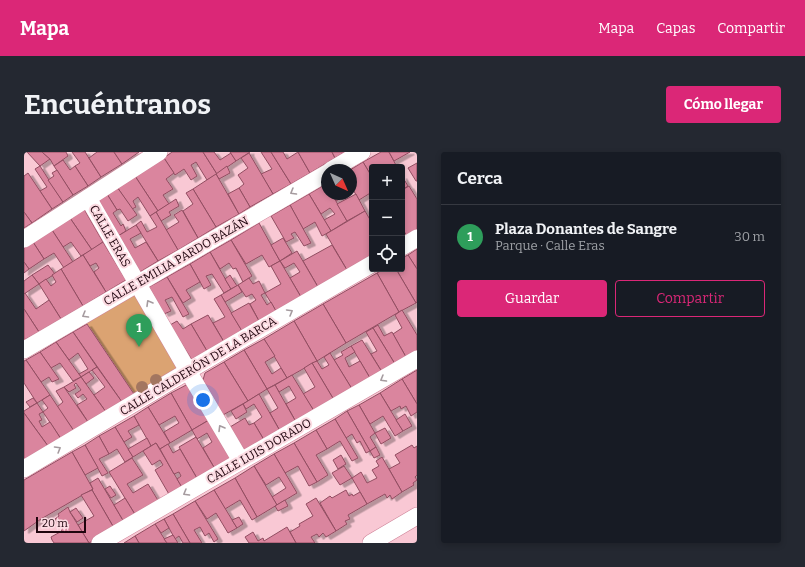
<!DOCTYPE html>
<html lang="es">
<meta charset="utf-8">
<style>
body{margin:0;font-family:Bitter,serif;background:#242831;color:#f1f3f6}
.controls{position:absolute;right:12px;top:12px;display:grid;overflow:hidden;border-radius:4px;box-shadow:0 2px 6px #0003}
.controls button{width:36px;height:36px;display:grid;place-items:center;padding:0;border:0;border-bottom:1px solid #363941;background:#171b24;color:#f1f3f6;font:20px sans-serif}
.compass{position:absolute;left:297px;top:12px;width:36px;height:36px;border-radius:50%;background:#171b24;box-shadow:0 2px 6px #0003;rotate:135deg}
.scale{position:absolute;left:12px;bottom:10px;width:50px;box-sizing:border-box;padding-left:4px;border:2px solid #1f050e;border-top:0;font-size:11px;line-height:14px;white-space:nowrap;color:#1f050e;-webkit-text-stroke:3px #fcdbe2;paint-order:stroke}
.you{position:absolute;left:179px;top:248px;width:14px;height:14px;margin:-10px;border:3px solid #fff;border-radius:50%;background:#1a73e8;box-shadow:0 0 0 6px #1a73e833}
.badge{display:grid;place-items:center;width:26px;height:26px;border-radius:50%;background:#db2777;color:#fff;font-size:13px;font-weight:700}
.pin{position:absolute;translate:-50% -33px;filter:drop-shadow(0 1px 2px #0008)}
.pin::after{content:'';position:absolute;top:21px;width:14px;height:12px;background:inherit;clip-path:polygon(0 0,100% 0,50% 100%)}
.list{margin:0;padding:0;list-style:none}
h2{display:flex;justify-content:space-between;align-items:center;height:52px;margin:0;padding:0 16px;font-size:17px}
h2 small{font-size:13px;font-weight:400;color:#9ea1a6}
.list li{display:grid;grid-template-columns:26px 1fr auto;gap:12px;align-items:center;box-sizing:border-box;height:64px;padding:0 16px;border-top:1px solid #363941}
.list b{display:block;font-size:15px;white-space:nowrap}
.list p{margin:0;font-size:13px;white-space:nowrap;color:#9ea1a6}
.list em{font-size:13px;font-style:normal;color:#9ea1a6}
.actions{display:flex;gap:8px;padding:12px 16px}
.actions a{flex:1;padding:9px 0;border:1px solid #db2777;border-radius:4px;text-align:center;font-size:14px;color:#db2777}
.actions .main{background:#db2777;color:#fff}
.icon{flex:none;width:22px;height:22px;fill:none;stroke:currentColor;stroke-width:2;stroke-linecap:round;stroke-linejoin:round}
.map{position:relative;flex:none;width:393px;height:391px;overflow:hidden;border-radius:4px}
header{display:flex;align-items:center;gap:24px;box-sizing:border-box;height:56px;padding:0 20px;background:#db2777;color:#fff}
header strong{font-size:19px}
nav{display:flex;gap:22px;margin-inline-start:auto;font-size:14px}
.intro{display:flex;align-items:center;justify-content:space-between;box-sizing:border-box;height:96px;padding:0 24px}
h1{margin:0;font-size:28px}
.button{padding:10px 18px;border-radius:4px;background:#db2777;color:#fff;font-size:14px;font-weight:700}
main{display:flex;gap:24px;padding:0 24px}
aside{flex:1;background:#171b24;border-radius:4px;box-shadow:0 2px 6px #0003}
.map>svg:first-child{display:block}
.green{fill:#dba372}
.building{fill:#da859e;stroke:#914d61;filter:url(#shadow)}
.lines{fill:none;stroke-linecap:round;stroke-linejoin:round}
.minor-casing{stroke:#ce8398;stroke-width:18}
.minor{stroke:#fff;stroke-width:17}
.tree{fill:#a37660}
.oneway{stroke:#a59b9f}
.labels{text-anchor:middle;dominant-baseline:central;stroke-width:4;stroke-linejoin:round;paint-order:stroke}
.street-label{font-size:12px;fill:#1f050e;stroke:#fcdbe2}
</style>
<header>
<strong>Mapa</strong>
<nav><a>Mapa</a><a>Capas</a><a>Compartir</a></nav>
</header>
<div class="intro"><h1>Encuéntranos</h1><a class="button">Cómo llegar</a></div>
<main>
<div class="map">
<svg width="393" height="391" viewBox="0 0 393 391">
<defs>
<filter id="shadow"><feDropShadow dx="4.5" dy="2.5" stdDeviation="0" flood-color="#0004"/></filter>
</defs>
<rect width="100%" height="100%" fill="#f9c8d4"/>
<!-- green -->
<path class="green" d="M114,132L164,219L115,249L58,164Z"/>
<!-- building -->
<g class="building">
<path d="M3,0H18L26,7L16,14Z"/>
<path d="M18,0H42L44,4L30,14L26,7Z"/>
<path d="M48,0H61L77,25L64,34L51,14L56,11Z"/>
<path d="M73,0H90L98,12L77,25L65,6Z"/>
<path d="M90,0H115L98,12Z"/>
<path d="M148,0H179L193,22L183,28L172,10L167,13L173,24L167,28L160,17L151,23L140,6Z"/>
<path d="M179,0H190L196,8L207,1L212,9L193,22Z"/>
<path d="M206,0H226L212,9Z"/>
<path d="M237,0H247L267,32L249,42L237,22L248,17Z"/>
<path d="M247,0H259L263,7L274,0L286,21L267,32Z"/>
<path d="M274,0H308L311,6L286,21Z"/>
<path d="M308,0H321L311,6Z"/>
<path d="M357,0H365L373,15H348V25L339,10Z"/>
<path d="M365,0H386L370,9Z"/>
<path d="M225,1L249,42L226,55L215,36L220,32L214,23L224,16L217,6Z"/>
<path d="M140,6L150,21L142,27L149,37L139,43L145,52L134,59L111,24Z"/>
<path d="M39,8L46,18L51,14L64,34L49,43L30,14Z"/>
<path d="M339,10L348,25V40L335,48L327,34V18H326Z"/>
<path d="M393,11V29H392L384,16Z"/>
<path d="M16,14L39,50L28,57L16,39L23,35L11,17Z"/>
<path d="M203,14L206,21L195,27L192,22Z"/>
<path d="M33,18L49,43L39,50L24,28L30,24L28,21Z"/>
<path d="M4,21L28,57L8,71L0,60V24Z"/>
<path d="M192,22L215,62L192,75L169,37Z"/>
<path d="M111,24L134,59L126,64L114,45L109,49L112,55L108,57L93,35Z"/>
<path d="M378,24L384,34L378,38Z"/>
<path d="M302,32L303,34V42H308L323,69L307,79L300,68L311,62L306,56L297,62L285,42Z"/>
<path d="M385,34L393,47V78L383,84L378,76V38Z"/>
<path d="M93,35L113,63L104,69L96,57L93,58L83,42Z"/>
<path d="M215,36L226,55L215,62L204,42Z"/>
<path d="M169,37L192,75L174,86L159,59L169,52L162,41Z"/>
<path d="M83,42L93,58L89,61L97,74L99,72L102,79L94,84L73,49Z"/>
<path d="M285,42L307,79L298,84L291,70L279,77L266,53Z"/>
<path d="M308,42H317L319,45L312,49Z"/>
<path d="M332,42L341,59L323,69L313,52Z"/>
<path d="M152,47L155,54L145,60L147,63L137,69L132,60Z"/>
<path d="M266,53L287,91L280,94L271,80L267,82L270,86L262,90L247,64Z"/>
<path d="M60,57L79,90L68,98L46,66Z"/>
<path d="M158,58L174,86L154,98L142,78L155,70L150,63Z"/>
<path d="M341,59L348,71V104L323,118L302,82Z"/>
<path d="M0,60L8,71L0,76Z"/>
<path d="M132,60L154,98L134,109L112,73L117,69L123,80L133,75L126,64Z"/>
<path d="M46,66L68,98L57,104L47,90L39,95L28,78Z"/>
<path d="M235,71L256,109L245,115L238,103L222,112L207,88Z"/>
<path d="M112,73L117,81L106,87L111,96L122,90L134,109L116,120L94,84Z"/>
<path d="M28,78L49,110L40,116L30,101L20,107L9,90Z"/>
<path d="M259,86L268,101L256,109L247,93Z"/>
<path d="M207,88L228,124L219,130L212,116L209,117L205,111L196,117L186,100Z"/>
<path d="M9,90L20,107L5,117L0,110V96Z"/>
<path d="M79,90L102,128L82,140L70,120L75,116L72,111L66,114L59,103Z"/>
<path d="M308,93L323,118L294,135L279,109Z"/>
<path d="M393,97V117L384,103Z"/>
<path d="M273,99L294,135L277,145L266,126L276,120L270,111L261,116L256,109Z"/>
<path d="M186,100L207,137L200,141L188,122L182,124L187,133L180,137L166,112Z"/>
<path d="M59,103L82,140L59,154L37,117Z"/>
<path d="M384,103L393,117V150L392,151L372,117H378V106Z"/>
<path d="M256,109L277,145L252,159L241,141L257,132L247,114Z"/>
<path d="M0,110L5,117L0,121Z"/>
<path d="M166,112L176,130L162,138L167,146L159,151L143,125Z"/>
<path d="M24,113L31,122L15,132L8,123Z"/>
<path d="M37,117L59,154L37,167L15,132L22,127L27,134L32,130L28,123Z"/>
<path d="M360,117H372L392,151L375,160L353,121Z"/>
<path d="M353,121L375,160L322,191L299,152Z"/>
<path d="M8,123L15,132L0,142V129Z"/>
<path d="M206,123L213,134L207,137L201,127Z"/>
<path d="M143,125L165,162L159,165L148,145L141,148L147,159L140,162L125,135Z"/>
<path d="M225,126L229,132L235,129L241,141L237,143L243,153L247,150L252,159L235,169L226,152L232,148L228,142L222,145L214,133Z"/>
<path d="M214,133L218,140L201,150L197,143Z"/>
<path d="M1,141L12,157L25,148L37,167L15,180L0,157V142Z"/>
<path d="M197,143L218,179L200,190L189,171L201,165L190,147Z"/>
<path d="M225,151L235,169L218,179L207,161Z"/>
<path d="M299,152L322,191L293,209L270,169Z"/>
<path d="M0,157L15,180L0,188Z"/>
<path d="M378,158L393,183V199L382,205L369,182L378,176L371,163Z"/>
<path d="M184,163L200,190L183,199L167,172Z"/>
<path d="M153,169L159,177L167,172L183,199L168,208L146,173Z"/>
<path d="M270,169L293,209L263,226L240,187Z"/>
<path d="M63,172L110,242L98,250L49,180Z"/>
<path d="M354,173L360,184L368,180L382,205L371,212L349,176Z"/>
<path d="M349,176L371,212L358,220L347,202L353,199L342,180Z"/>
<path d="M49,180L73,215L57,225L55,222L64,217L54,201L45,208L32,190Z"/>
<path d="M240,187L251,204L241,210L248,222L257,216L263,226L243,237L220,198Z"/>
<path d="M338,188L358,220L346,226L327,194Z"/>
<path d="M32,190L57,225L49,229L36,211L27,216L16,200Z"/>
<path d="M327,194L331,200L321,206L325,215L336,209L346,226L328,237L310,208L319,203L317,200Z"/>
<path d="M220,198L243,237L224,249L200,210Z"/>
<path d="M16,200L35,227L28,230L25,225L17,230L2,208Z"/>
<path d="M306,201L328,237L310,248L288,211L293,209L298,217L305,213L300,205Z"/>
<path d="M2,208L26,243L13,251L0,231V209Z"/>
<path d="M200,210L224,249L199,263L179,228L181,221Z"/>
<path d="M288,211L310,248L290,259L279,242L291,235L280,216Z"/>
<path d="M73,215L98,250L82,260L70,243L81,235L68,218Z"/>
<path d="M393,218V252L378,227Z"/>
<path d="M65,220L70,226L62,232L57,225Z"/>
<path d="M268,223L290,259L272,270L262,252L272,246L265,234L255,240L251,233Z"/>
<path d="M57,225L82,260L64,270L53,253L63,247L59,242L54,246L51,242L57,238L52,231L50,233L52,236L45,240L40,235Z"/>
<path d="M378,227L393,252V260L387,264L382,254L377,257L376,254L367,259L356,241Z"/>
<path d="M164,232L185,268L168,278L147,241Z"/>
<path d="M251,233L272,270L256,279L246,261L254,256L243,237Z"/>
<path d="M40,235L64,270L50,279L33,255L39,250L32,239Z"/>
<path d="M147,241L168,278L146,291L140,280L155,271L151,264L135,273L124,255Z"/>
<path d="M356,241L379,279L371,284L359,264L346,272L335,253Z"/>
<path d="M235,242L256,279L240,288L230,271L238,265L230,252L222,257L219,252Z"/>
<path d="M26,243L50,279L37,287L19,260L24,256L18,248Z"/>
<path d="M9,246L13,251L6,255L2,250Z"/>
<path d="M13,251L19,260L15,262L18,268L15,269L18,275L26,270L37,287L24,294L0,261V259Z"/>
<path d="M219,252L223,260L212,267L207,259Z"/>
<path d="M335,253L351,281L346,285L352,295L346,299L323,259Z"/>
<path d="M124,255L146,291L136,297L132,291L127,294L110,264Z"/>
<path d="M323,259L346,299L342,301L336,289L333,291L328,282L322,286L311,267Z"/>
<path d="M0,261L24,294L0,308Z"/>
<path d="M381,262L388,274L379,279L372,268Z"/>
<path d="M110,264L115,273L104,279L108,285L100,290L91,275Z"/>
<path d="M221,266L225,273L230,271L240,288L221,300L206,275Z"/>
<path d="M311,267L334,306L328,309L316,289L303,297L292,278Z"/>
<path d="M185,268L208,308L191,317L179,296L188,290L183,281L173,287L168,278Z"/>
<path d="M91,275L109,305L101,310L93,297L85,302L75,284Z"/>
<path d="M361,276L367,286L357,292L351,281Z"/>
<path d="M292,278L303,297L292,303L304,323L293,330L270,291Z"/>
<path d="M75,284L85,302L75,307L84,321L78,324L61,293Z"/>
<path d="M172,285L191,317L174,328L155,295Z"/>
<path d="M123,286L127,294L109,305L104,297Z"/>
<path d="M132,291L159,337L146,344L131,318L139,313L136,308L128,313L119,299Z"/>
<path d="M270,291L293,330L285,334L274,314L261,321L250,302Z"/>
<path d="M144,292L149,301L156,297L174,328L159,337L153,327L157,324L155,320L150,322L136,297Z"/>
<path d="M61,293L74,316L61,323L48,300Z"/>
<path d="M388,293L390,296L393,294V323L391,325L393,328L389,331L390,333L378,340L365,317L376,311L371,303Z"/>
<path d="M352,295L356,303L350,306L346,299Z"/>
<path d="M48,300L69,337L17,367L0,379V328Z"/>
<path d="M250,302L273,341L253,353L248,345L262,336L255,325L242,333L230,314Z"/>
<path d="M317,303L322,312L314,317L309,308Z"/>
<path d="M358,305L378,340L368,347L366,343L363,346L361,342L343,352L328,326L337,320L343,331L353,326L348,318L355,314L352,309Z"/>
<path d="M108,306L119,323L103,332L109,341L124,332L135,350L112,364L85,320Z"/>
<path d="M230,314L253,353L233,365L211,326Z"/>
<path d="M320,314L328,326L316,333L308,321Z"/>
<path d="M74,326L100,370L90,376L68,338L69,337L66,331Z"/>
<path d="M211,326L233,365L228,368L216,348L201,357L190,338Z"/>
<path d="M86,334L92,343L87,346L81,337Z"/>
<path d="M68,338L90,376L65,391L54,373L70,364L57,343Z"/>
<path d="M190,338L213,376L204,381L192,361L183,367L171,349Z"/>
<path d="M322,338L325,344L328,342L329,344L336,340L343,352L324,363L326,367L321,369L323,372L312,379L296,351L306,344L308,346Z"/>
<path d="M101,346L112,364L100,370L90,353Z"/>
<path d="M292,346L312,379L302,385L299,381L295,385L293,382L287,385L291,391H272L266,380L276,374L275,372L289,364L282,352Z"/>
<path d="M261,348L264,354L254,359L251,354Z"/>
<path d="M171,349L194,387L190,390L185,381L181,384L176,375L170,378L178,391H166L149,362Z"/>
<path d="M44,355L46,360L65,391H30L28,388L27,385L38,379L31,367L35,364L34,362Z"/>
<path d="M52,356L59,366L53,370L46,360Z"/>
<path d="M149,362L166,391H159L155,384L151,387L140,367Z"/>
<path d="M215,365L219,372L213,376L208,368Z"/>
<path d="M140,367L145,376L137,381L131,372Z"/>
<path d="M131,372L143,391H115L111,384Z"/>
<path d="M263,375L272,391H225L221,385L229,380L234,389L239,386L240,389Z"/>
<path d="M149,383L154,391H143L140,387Z"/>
<path d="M111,384L115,391H100Z"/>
</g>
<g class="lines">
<!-- minor casing -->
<g class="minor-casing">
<g id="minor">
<path d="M307,18L338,0"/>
<path d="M64,46L164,219L217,309"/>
<path d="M0,87L135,0"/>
<path d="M378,95L393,86"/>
<path d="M0,198L303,21"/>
<path d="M0,317L164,219L348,112"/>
<path d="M76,391L393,207"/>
<path d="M347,391L393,364"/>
</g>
</g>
<!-- minor -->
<use href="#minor" class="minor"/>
</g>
<!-- trees -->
<g class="tree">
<circle cx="132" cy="228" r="6"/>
<circle cx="118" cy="235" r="6"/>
</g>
<!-- one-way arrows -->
<defs><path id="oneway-chevron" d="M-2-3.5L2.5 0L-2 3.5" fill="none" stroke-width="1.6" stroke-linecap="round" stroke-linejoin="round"/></defs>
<g class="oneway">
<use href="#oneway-chevron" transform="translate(269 40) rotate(150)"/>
<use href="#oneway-chevron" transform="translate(125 151) rotate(-120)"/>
<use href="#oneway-chevron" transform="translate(266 160) rotate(-30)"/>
<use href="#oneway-chevron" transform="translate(61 163) rotate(150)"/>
<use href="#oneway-chevron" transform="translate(359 227) rotate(150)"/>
<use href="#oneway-chevron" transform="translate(197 276) rotate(-121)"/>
<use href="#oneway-chevron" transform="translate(34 297) rotate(-31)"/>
<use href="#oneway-chevron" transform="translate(162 341) rotate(150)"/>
</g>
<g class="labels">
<!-- street labels -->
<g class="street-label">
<text transform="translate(86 84) rotate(60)">CALLE ERAS</text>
<text transform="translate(152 109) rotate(-30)">CALLE EMILIA PARDO BAZÁN</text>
<text transform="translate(174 214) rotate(-31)">CALLE CALDERÓN DE LA BARCA</text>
<text transform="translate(235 299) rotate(-30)">CALLE LUIS DORADO</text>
</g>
</g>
</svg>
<div class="controls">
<button>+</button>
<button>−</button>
<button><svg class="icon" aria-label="locate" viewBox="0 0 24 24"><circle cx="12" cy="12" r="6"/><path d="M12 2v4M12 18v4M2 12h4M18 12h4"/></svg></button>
</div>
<svg class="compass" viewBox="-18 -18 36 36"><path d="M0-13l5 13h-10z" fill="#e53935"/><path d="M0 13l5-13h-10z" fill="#9ea1a6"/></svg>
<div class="scale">20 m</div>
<div class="you"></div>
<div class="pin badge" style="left:115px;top:195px;background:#2e9e5b">1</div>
</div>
<aside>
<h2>Cerca<small></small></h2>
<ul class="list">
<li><span class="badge" style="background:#2e9e5b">1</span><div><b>Plaza Donantes de Sangre</b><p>Parque · Calle Eras</p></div><em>30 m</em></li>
</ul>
<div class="actions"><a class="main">Guardar</a><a>Compartir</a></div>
</aside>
</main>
